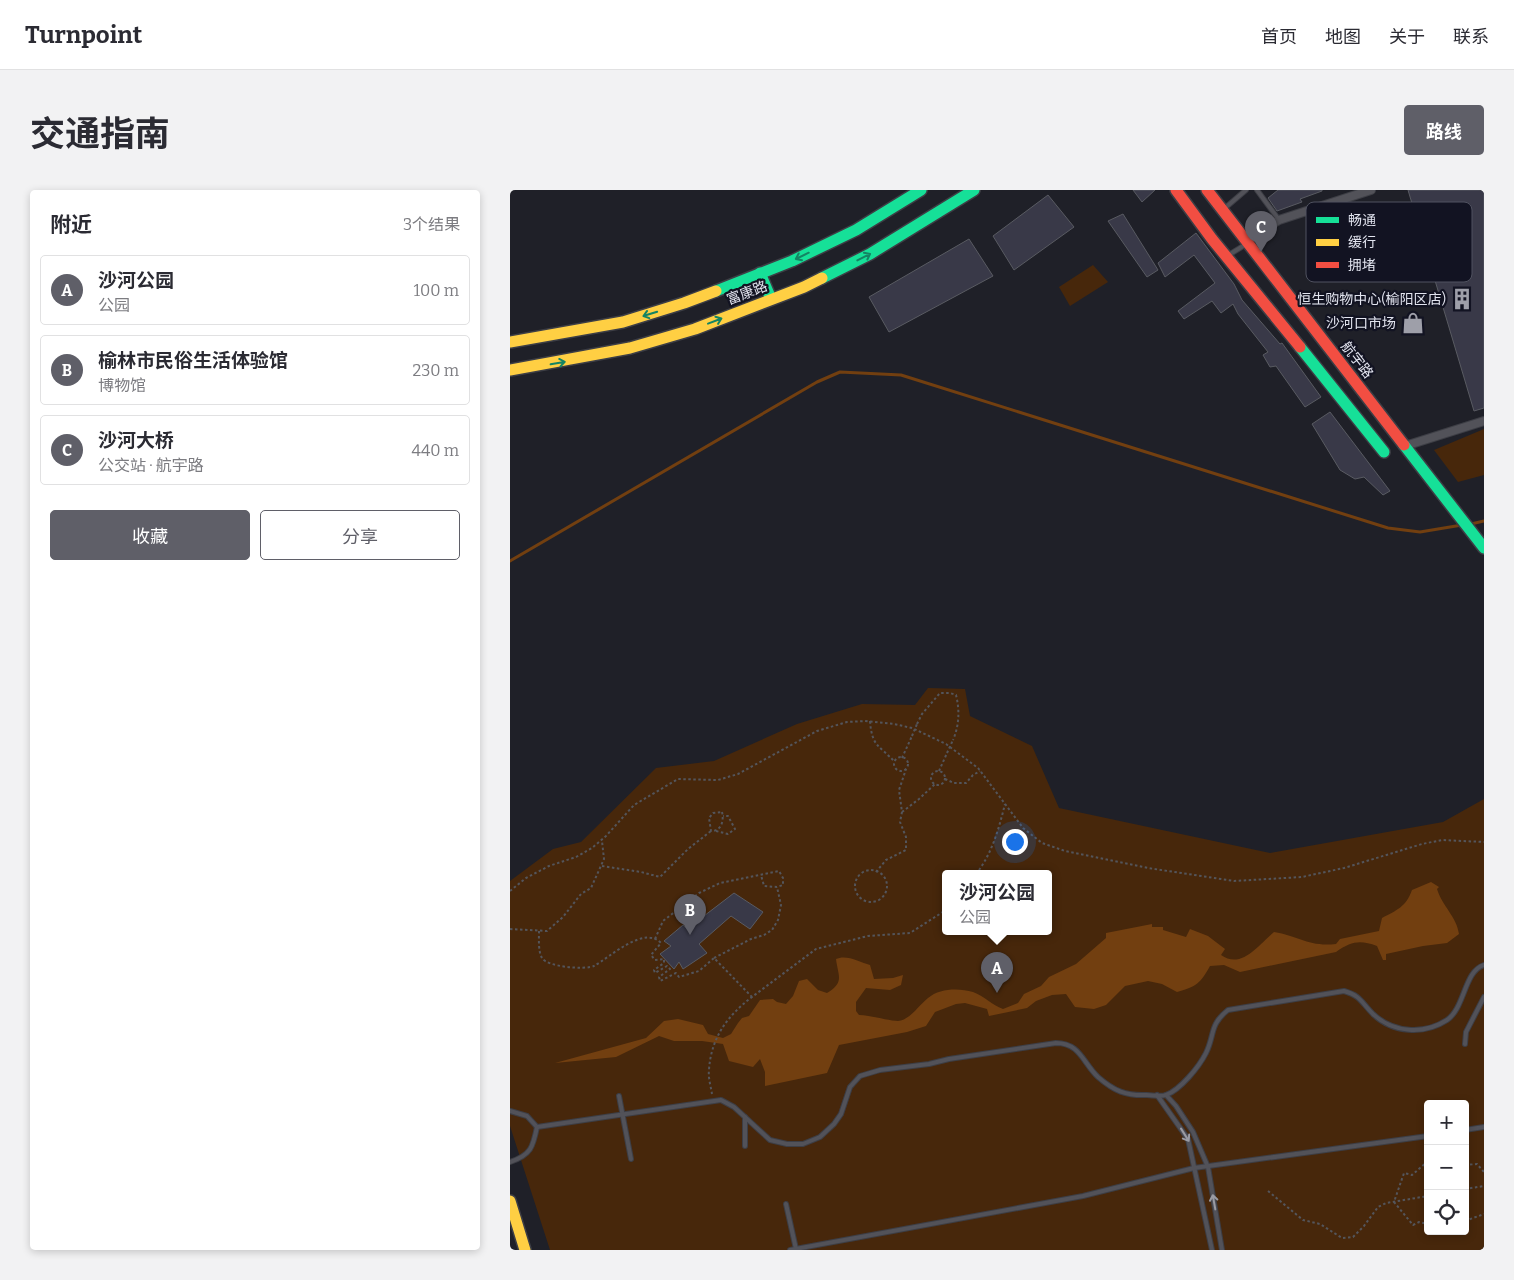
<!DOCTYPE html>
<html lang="zh">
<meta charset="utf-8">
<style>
body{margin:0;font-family:Bitter,"Noto Sans SC",serif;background:#f2f2f3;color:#2b2b33}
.controls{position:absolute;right:15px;bottom:15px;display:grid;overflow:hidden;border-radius:5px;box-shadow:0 2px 8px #0003}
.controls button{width:45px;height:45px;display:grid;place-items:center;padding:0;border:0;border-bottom:1px solid #e1e1e2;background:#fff;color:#2b2b33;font:25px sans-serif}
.you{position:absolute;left:504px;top:651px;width:18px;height:18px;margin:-12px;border:4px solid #fff;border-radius:50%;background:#1a73e8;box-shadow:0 0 0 8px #1a73e833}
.badge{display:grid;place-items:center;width:32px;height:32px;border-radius:50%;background:#5f5f68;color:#fff;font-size:16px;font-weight:700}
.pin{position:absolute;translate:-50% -41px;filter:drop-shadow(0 1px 2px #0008)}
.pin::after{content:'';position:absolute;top:26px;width:18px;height:15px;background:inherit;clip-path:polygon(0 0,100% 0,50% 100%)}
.popup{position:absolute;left:432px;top:680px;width:110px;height:65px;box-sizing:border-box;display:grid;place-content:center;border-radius:5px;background:#fff;filter:drop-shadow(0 1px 4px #0005);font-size:16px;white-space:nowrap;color:#7c7c81}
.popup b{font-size:19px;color:#2b2b33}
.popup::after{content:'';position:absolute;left:50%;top:100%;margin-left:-10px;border:10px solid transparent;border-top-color:#fff}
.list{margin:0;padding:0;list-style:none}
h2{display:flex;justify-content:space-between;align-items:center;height:65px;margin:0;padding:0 20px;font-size:21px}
h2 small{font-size:16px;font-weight:400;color:#7c7c81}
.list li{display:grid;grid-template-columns:32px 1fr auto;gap:15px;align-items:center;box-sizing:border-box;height:70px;margin:0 10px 10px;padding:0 10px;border:1px solid #e1e1e2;border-radius:5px}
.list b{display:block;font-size:19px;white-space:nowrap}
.list p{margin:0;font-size:16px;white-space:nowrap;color:#7c7c81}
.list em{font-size:16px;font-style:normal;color:#7c7c81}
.actions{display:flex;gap:10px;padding:15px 20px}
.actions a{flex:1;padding:11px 0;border:1px solid #5f5f68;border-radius:5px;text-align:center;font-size:18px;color:#5f5f68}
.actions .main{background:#5f5f68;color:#fff}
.icon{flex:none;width:28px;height:28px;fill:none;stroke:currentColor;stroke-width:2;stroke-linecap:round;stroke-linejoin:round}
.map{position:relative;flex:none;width:974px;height:1060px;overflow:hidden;border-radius:5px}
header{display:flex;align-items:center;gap:30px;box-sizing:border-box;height:70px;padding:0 25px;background:#fff;border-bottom:1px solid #e1e1e2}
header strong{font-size:24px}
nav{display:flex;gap:28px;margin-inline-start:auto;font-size:18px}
.intro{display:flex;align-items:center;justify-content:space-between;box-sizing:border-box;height:120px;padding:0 30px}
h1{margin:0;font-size:35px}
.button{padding:12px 22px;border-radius:5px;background:#5f5f68;color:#fff;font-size:18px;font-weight:700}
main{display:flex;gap:30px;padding:0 30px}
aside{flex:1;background:#fff;border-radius:5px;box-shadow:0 2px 8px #0003}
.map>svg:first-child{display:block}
.green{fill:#47270b;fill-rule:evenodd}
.water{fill:#723f10}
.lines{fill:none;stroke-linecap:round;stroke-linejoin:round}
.stream{stroke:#723f10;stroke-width:3}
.building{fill:#393948;stroke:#595b62}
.lane-casing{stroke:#3d3e45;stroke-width:6}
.street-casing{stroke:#3d3e45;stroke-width:10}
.fast-casing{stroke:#3d3e45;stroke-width:14}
.slow-casing{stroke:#3d3e45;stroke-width:14}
.jam-casing{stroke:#3d3e45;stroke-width:14}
.path{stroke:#54555b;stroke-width:2;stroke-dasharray:2.5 2.5;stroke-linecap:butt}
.lane{stroke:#525259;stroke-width:4}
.street{stroke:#525259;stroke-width:8}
.fast{stroke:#16e098;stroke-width:11}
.slow{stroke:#ffcf43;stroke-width:11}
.jam{stroke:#f24e42;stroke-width:11}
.path-bridge{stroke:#54555b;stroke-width:2;stroke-dasharray:2.5 2.5;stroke-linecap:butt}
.oneway{stroke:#148463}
.oneway2{stroke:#9a9ba4}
.labels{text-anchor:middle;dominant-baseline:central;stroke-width:4.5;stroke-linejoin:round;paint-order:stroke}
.street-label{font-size:14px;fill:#e2e4ef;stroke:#121322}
.poi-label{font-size:14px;fill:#e2e4ef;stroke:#121322;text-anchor:end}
.key{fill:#121322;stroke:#505260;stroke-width:1}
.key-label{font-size:14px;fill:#e2e4ef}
</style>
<header>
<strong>Turnpoint</strong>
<nav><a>首页</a><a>地图</a><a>关于</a><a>联系</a></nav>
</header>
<div class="intro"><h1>交通指南</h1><a class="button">路线</a></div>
<main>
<aside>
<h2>附近<small>3个结果</small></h2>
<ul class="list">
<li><span class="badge">A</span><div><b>沙河公园</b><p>公园</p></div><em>100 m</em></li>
<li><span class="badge">B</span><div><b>榆林市民俗生活体验馆</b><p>博物馆</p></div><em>230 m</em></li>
<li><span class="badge">C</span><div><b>沙河大桥</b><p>公交站 · 航宇路</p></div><em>440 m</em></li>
</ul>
<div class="actions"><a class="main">收藏</a><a>分享</a></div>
</aside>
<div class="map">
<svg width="974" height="1060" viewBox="0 0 974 1060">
<rect width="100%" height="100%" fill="#1f2028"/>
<!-- green -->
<g class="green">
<path d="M583,75L598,92L560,116L549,97Z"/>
<path d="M974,239V285L948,292L924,260Z"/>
<path d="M418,498L455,499L460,526L522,556L549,618L760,663L933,632L974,609V1060H40L0,936V691L43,659L71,652L146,578L204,571L287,534L352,514L405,515ZM436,684H538V742H436ZM918,914H955V1041H918Z"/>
</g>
<!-- water -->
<path class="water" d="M921,692L929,697L927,699C932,716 947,727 949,744L937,753L913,756L876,764V770H873L867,756C850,750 842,751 826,762L730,782L714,775L700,776C690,794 687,796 667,802L652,794L638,791L615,796L596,815L584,819L565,817L556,804L542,805L526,811L517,818L479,826L477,819L455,813L446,814L425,822L416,836L397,842L329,855L317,883L255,896V882L250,869L243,877L219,871L213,854L192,851H164L149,846L106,867L45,873L136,848L154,831L168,829L193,835L198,844L213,848L221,844L228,833L232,828L239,826L250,810L263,809L267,812L276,814L283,806L289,791L297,789L308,800L317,803C335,792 328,786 326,769C336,764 350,772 360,775L364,789L383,788L393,785L391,795L380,800L356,798L346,812V821L349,825C360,825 379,831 388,831C400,830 409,815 418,808C430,798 449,798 463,802C474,806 482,815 493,819L508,813L514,804L531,796L539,787L566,774L596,748V743L642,734V737H653V740L676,747L680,739L698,746L715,759L711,765C732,780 749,754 764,742C789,746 798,757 826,754L830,749L869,741L872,728C887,720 896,717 902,700Z"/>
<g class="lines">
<!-- stream -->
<g class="stream">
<path d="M961,334L974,331"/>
<path d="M0,371L307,192L330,182L391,185L878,338L910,342L952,335"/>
</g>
</g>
<!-- building -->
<g class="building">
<path d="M623,0H645L632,12Z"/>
<path d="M768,0H812V1L790,9L792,12L767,21L758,8Z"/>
<path d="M898,0H974V218L964,221Z"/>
<path d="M538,5L564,37L504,80L483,46Z"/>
<path d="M613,24L648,80L637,87L598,31Z"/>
<path d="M686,43L724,94L732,110L770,154L772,153L811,207L795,217L766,176L760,177L753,165L758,162L728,124L723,114L711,123L702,111L674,129L668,121L705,93L684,65L655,87L648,73Z"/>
<path d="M459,49L483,86L379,142L359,107Z"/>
<path d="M820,222L880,301L873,305L854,287L845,289L830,280L802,234Z"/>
<path d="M224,703L253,722L240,739L221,726L189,754L197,763L173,779L169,772L164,779L150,764L161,756L154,751L173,735L177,739Z"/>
</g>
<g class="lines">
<!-- lane casing -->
<g class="lane-casing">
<g id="lane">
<path d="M747,0L769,30"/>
<path d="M715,18L736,0"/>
<path d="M717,66L738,53L754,39"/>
<path d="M955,854L956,842L974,807"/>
<path d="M647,905L678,949L702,1060"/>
<path d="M656,905L666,916L683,942L698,977L712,1060"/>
<path d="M109,906L121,969"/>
<path d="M0,921L17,926L27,937"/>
<path d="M235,927V956"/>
<path d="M27,937L211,910L224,917L260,950L277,954H293L310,947L324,934L331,924L340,897L350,886L370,880L419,874L439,869L546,853C570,853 573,873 588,887C604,901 616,906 637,905C642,905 651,907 656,905C670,900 689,877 696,863C705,845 699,835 718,820L834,801C851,806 851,812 863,824C883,843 914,845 937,830C955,818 954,781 974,775"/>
<path d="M955,940L974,937"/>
<path d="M0,972C21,965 23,957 27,937"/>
<path d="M276,1014L286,1059"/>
<path d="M280,1060L573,1006L684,978L918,946"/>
</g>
</g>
<!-- street casing -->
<g class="street-casing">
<g id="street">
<path d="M754,39L769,30L861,0"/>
<path d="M895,256L974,231"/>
</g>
</g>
<!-- fast casing -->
<g class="fast-casing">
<g id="fast">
<path d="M250,83L261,109"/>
<path d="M312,88L360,64L464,0"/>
<path d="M206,101L282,71L346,40L411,0"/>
<path d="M790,157L874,262"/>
<path d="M894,255L974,358"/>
</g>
</g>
<!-- slow casing -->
<g class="slow-casing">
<g id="slow">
<path d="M0,152L113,132L174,113L206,101"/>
<path d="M0,180L120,158L185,139L294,97L312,88"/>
<path d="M0,1011L15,1060"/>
</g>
</g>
<!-- jam casing -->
<g class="jam-casing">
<g id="jam">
<path d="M666,0L702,49L790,157"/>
<path d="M697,0L894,255"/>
</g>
</g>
<!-- path -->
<g class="path">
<path d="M360,531C362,557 369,555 385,572"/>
<path d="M407,534L412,524L430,503H440L446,505C450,521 449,536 443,550"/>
<circle cx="391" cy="574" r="7"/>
<path d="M392,568L402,546"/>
<path d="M429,581L437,563"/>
<circle cx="428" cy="588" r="7"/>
<path d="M435,589L444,593H456L463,585L470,581"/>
<path d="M212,622C214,630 212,641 201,641L199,628L203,623Z"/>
<path d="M392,622L409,609L425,594"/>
<path d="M206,641L218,644L225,639L218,626H213"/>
<path d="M92,676L131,682L150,687L178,659L201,641"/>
<circle cx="361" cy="696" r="16"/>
<path d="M366,682L376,670L396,660V647L390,632L392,622L389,600L396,579"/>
<path d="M466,684C482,664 489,638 495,614"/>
<path d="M0,701L16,688L39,676L66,667L82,658L96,646L124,615L168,589L208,590L228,584L307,541L337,532L355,531L384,534L402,538L436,554L468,578L513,638L532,653L555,661L638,678L724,691L792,687L834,678L912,654L932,650L974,652"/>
<path d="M0,739L37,741L53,727L71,704L81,698L94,669L92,651"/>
<path d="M29,741C29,749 28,761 32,768C37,777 75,780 84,776C100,767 134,735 151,753L141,765L145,770L154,769V773L144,780L145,783L157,776L160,779L149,787L150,791L166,783L169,787L189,781L204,768L242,807"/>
<path d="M145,749L153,731L189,703L210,693L269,681L273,688V695L267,697L254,696L251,685"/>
<path d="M204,768L241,749L254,745L262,740L268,730L271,715L267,697"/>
<path d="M202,904C201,897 198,888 199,880C201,848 217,826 242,807L306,759L358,746L400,743L436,720"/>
<path d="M918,971L902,985L894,983L884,1012L903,1035L909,1032L918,1034"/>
<path d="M955,975L967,974L974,982"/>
<path d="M955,999L974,996"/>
<path d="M758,1001L793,1030L810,1034L832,1048L843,1047L854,1036L868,1017L876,1013L918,1006"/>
<path d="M955,1031L974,1024"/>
</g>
<!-- lane -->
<use href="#lane" class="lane"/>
<!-- street -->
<use href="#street" class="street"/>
<!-- fast -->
<use href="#fast" class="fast"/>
<!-- slow -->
<use href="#slow" class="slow"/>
<!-- jam -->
<use href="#jam" class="jam"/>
<!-- path-bridge -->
<g class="path-bridge">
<path d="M402,546L407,534"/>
<path d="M437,563L443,550"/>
</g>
</g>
<!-- one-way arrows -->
<defs><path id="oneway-shaft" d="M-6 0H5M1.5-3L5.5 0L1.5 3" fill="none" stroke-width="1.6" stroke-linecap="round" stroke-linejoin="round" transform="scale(1.25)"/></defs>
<g class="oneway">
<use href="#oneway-shaft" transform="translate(292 66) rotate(154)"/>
<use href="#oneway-shaft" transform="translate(354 67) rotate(-27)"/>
<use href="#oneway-shaft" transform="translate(140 124) rotate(163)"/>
<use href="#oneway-shaft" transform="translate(205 131) rotate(-21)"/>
<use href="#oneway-shaft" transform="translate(48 173) rotate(-10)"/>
</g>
<g class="oneway2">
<use href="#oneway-shaft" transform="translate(675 945) rotate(58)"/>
<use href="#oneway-shaft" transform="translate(704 1012) rotate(-100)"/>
</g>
<!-- icons -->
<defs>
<g id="building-bare" transform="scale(1.725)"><path d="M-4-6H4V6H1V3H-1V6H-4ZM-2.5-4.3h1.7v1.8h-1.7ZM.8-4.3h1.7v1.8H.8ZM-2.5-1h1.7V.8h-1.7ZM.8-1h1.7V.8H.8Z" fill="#9e9fa9" stroke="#121322" stroke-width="2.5" paint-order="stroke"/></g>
<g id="shop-bare" transform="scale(1.725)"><path d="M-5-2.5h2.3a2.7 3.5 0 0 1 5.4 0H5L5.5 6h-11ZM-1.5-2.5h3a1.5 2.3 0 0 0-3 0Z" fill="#9e9fa9" stroke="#121322" stroke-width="2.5" paint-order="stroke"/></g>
</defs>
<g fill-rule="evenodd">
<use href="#building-bare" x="952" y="109"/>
<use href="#shop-bare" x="903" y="133"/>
</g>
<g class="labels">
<!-- street labels -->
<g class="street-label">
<text transform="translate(237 103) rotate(-21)">富康路</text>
<text transform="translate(847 170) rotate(52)">航宇路</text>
</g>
<!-- poi labels -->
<g class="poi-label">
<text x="936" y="109">恒生购物中心(榆阳区店)</text>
<text x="886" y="133">沙河口市场</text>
</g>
</g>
<!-- legend -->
<rect x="796" y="12" width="166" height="80" rx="8" class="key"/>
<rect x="806" y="27" width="23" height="6" fill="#16e098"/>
<rect x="806" y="49" width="23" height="7" fill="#ffcf43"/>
<rect x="806" y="72" width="23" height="6" fill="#f24e42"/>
<g class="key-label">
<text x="838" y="35">畅通</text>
<text x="838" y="57">缓行</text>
<text x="838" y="80">拥堵</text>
</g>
</svg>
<div class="controls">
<button>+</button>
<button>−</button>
<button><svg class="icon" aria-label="locate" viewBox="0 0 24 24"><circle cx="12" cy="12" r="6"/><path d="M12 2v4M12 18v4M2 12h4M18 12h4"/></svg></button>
</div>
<div class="you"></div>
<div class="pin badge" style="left:487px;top:803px">A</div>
<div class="popup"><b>沙河公园</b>公园</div>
<div class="pin badge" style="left:180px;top:745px">B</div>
<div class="pin badge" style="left:751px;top:62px">C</div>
</div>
</main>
